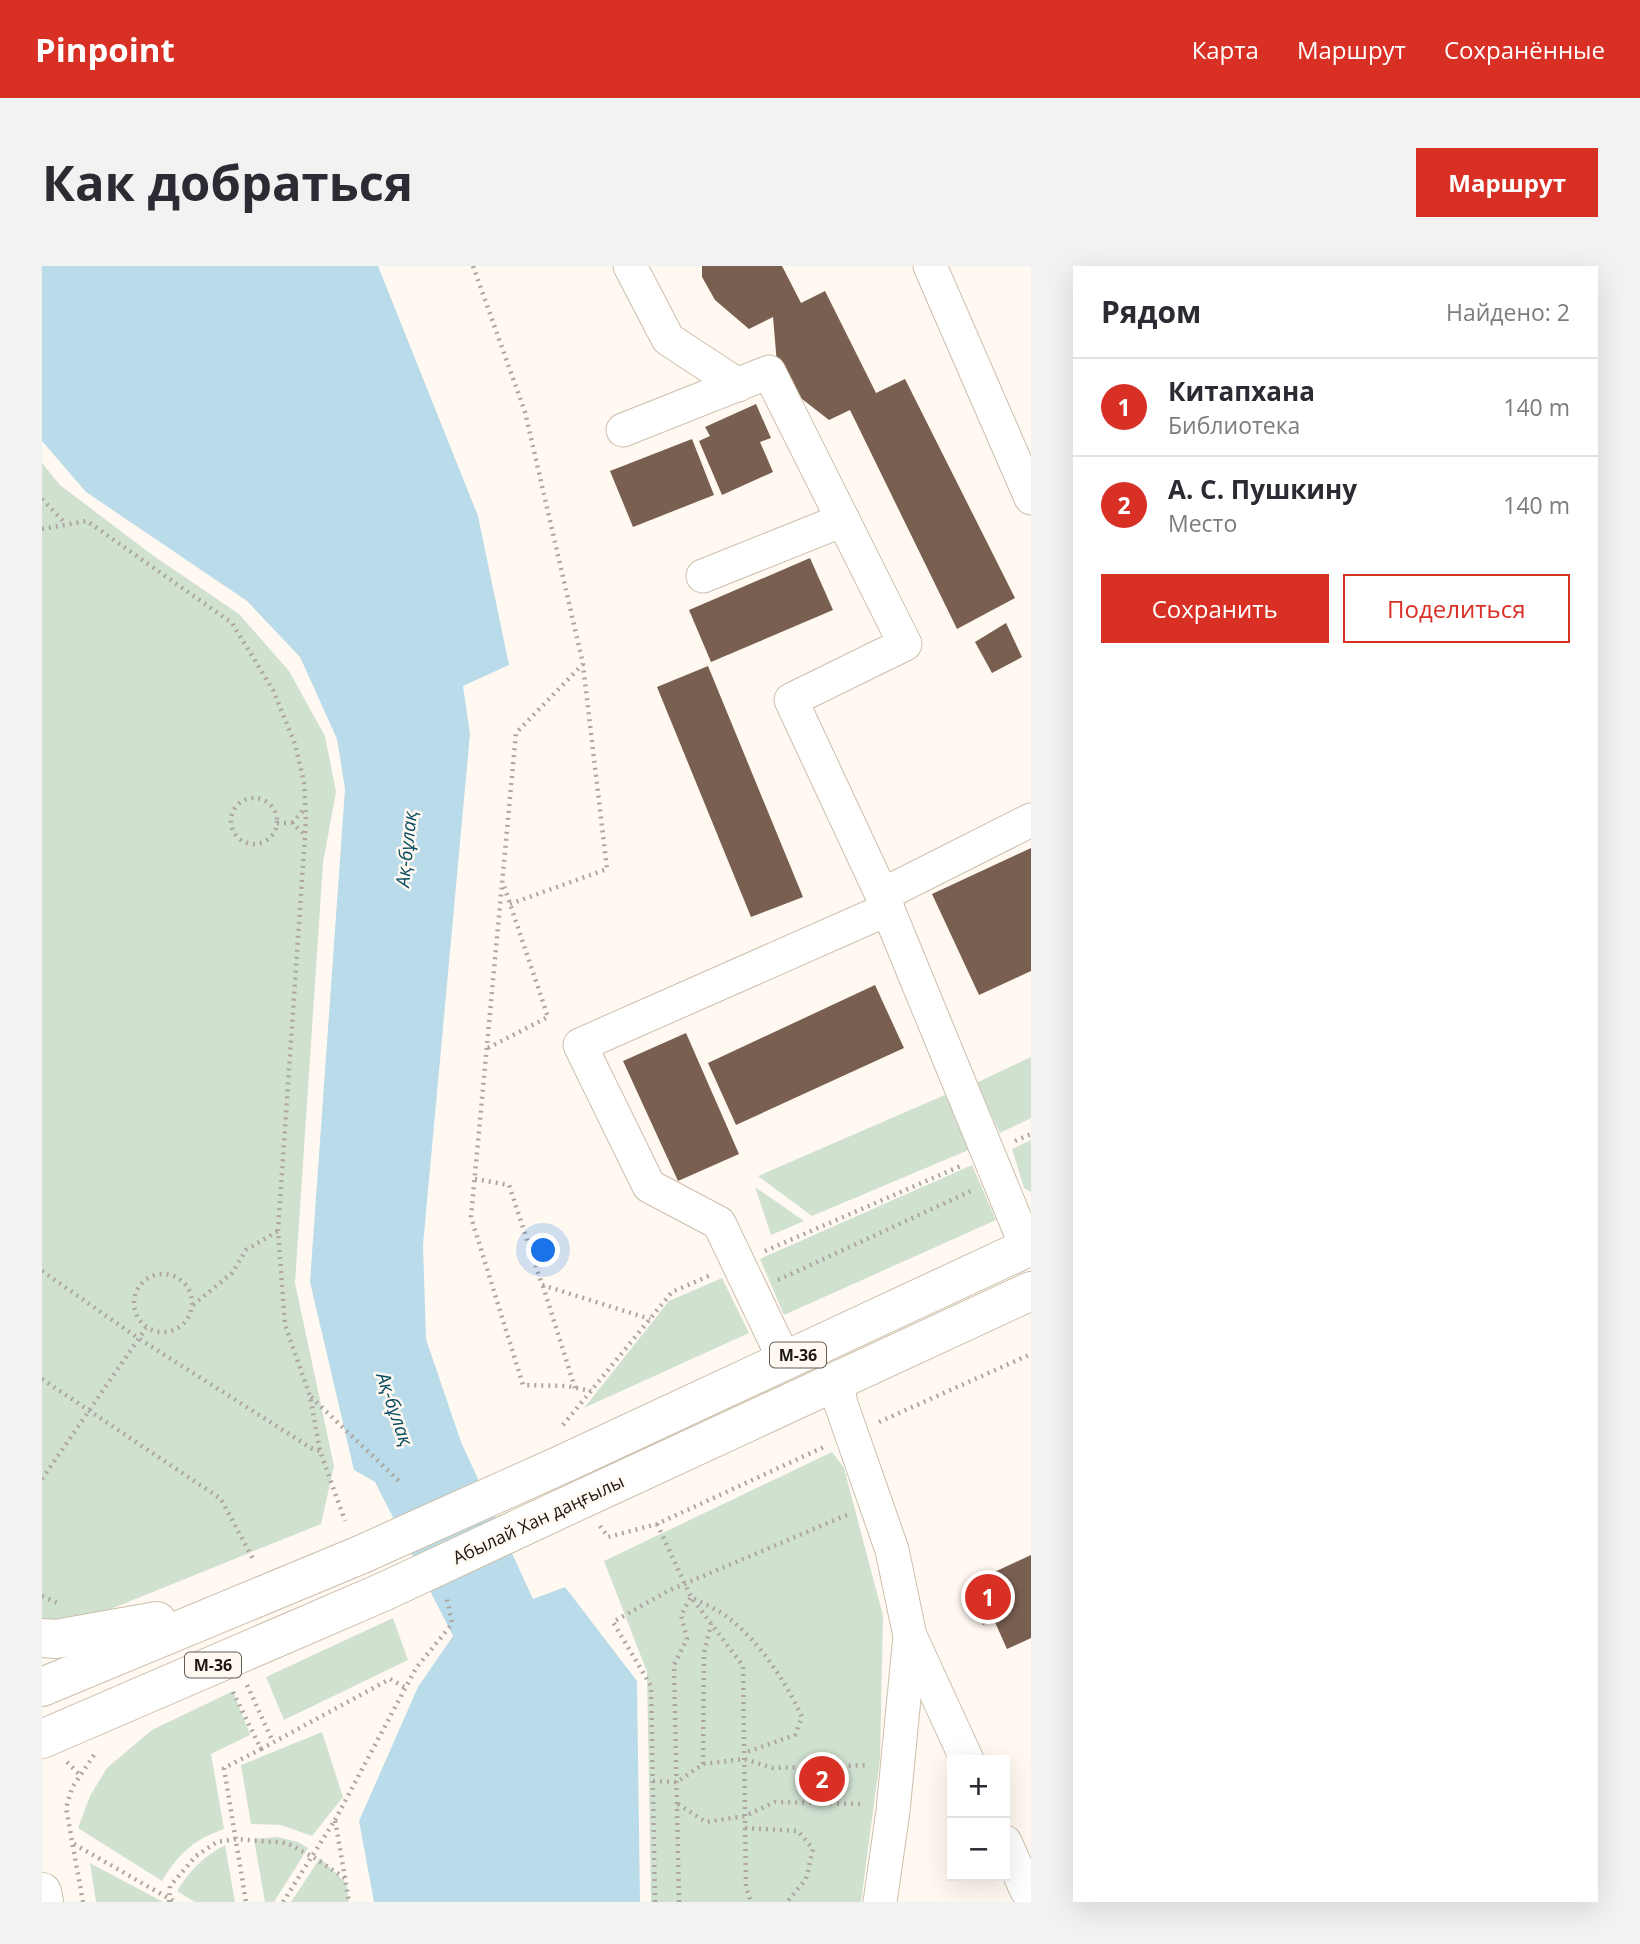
<!DOCTYPE html>
<html lang="ru">
<meta charset="utf-8">
<style>
body{margin:0;font-family:"Open Sans",sans-serif;background:#f2f2f3;color:#2b2b33}
.controls{position:absolute;right:21px;bottom:21px;display:grid;overflow:hidden;border-radius:0px;box-shadow:0 7px 28px #0002}
.controls button{width:63px;height:63px;display:grid;place-items:center;padding:0;border:0;border-bottom:2px solid #e1e1e2;background:#fff;color:#2b2b33;font:35px sans-serif}
.you{position:absolute;left:502px;top:985px;width:24px;height:24px;margin:-18px;border:5px solid #fff;border-radius:50%;background:#1a73e8;box-shadow:0 0 0 10px #1a73e833}
.badge{display:grid;place-items:center;width:46px;height:46px;border-radius:50%;background:#d93025;color:#fff;font-size:23px;font-weight:700}
.pin{position:absolute;translate:-50% -50%;border:4px solid #fff;box-shadow:0 2px 7px #0006}
.list{margin:0;padding:0;list-style:none}
h2{display:flex;justify-content:space-between;align-items:center;height:91px;margin:0;padding:0 28px;font-size:30px}
h2 small{font-size:23px;font-weight:400;color:#7c7c81}
.list li{display:grid;grid-template-columns:46px 1fr auto;gap:21px;align-items:center;box-sizing:border-box;height:98px;padding:0 28px;border-top:2px solid #e1e1e2}
.list b{display:block;font-size:26px;white-space:nowrap}
.list p{margin:0;font-size:23px;white-space:nowrap;color:#7c7c81}
.list em{font-size:23px;font-style:normal;color:#7c7c81}
.actions{display:flex;gap:14px;padding:21px 28px}
.actions a{flex:1;padding:16px 0;border:2px solid #d93025;border-radius:0px;text-align:center;font-size:24px;color:#d93025}
.actions .main{background:#d93025;color:#fff}
.map{position:relative;flex:none;width:989px;height:1636px;overflow:hidden;border-radius:0px}
header{display:flex;align-items:center;gap:42px;box-sizing:border-box;height:98px;padding:0 35px;background:#d93025;color:#fff}
header strong{font-size:33px}
nav{display:flex;gap:38px;margin-inline-start:auto;font-size:24px}
.intro{display:flex;align-items:center;justify-content:space-between;box-sizing:border-box;height:168px;padding:0 42px}
h1{margin:0;font-size:49px}
.button{padding:18px 32px;border-radius:0px;background:#d93025;color:#fff;font-size:24px;font-weight:700}
main{display:flex;gap:42px;padding:0 42px}
aside{flex:1;background:#fff;border-radius:0px;box-shadow:0 7px 28px #0002}
.map>svg:first-child{display:block}
.green{fill:#d0e1d0}
.water{fill:#badbe9}
.building{fill:#785f50}
.lines{fill:none;stroke-linecap:round;stroke-linejoin:round}
.minor-casing{stroke:#ccbfab;stroke-width:35}
.major-casing{stroke:#ccbfab;stroke-width:40}
.path{stroke:#ada7a0;stroke-width:4.5;stroke-dasharray:2 5;stroke-linecap:butt}
.minor{stroke:#fff;stroke-width:33}
.major{stroke:#fff;stroke-width:38}
.major-bridge-casing{stroke:#ccbfab;stroke-width:40;stroke-linecap:butt}
.major-bridge{stroke:#fff;stroke-width:38}
.labels{text-anchor:middle;dominant-baseline:central;stroke-width:5;stroke-linejoin:round;paint-order:stroke}
.shield{fill:#fff9f1;stroke:#605b54;stroke-width:2}
.shield-label{font-size:16px;font-weight:bold;fill:#1c1710}
.street-label{font-size:18px;fill:#1c1710;stroke:#fff9f1}
.water-label{font-size:19px;font-style:italic;fill:#094c61;stroke:#fff9f1}
</style>
<header>
<strong>Pinpoint</strong>
<nav><a>Карта</a><a>Маршрут</a><a>Сохранённые</a></nav>
</header>
<div class="intro"><h1>Как добраться</h1><a class="button">Маршрут</a></div>
<main>
<div class="map">
<svg width="989" height="1636" viewBox="0 0 989 1636">
<rect width="100%" height="100%" fill="#fff9f1"/>
<!-- green -->
<g class="green">
<path d="M0,197L18,219L109,288L197,348L247,405L283,470L294,526L281,597L253,1017L292,1200L279,1258L17,1364L0,1360Z"/>
<path d="M989,791V852L958,867L934,817Z"/>
<path d="M912,825L936,880L770,950L716,910Z"/>
<path d="M989,874V926L982,922L970,883Z"/>
<path d="M930,899L954,954L742,1049L718,993Z"/>
<path d="M713,921L762,955L729,969Z"/>
<path d="M680,1012L707,1067L542,1142L627,1035Z"/>
<path d="M790,1186L802,1202L841,1350L838,1493L819,1636H609L605,1406L562,1295Z"/>
<path d="M351,1352L366,1394L242,1454L224,1411Z"/>
<path d="M191,1425L208,1469L169,1488L182,1563C150,1575 138,1586 120,1615L36,1562L48,1530L65,1502L110,1464Z"/>
<path d="M280,1466L301,1531L270,1570L239,1559L209,1558L199,1499Z"/>
<path d="M236,1571L256,1576L266,1582L232,1636H223L212,1573Z"/>
<path d="M183,1579L193,1636H153L135,1625C148,1604 161,1591 183,1579Z"/>
<path d="M278,1592L304,1617L307,1636H249Z"/>
<path d="M48,1597L121,1636H54Z"/>
</g>
<!-- water -->
<path class="water" d="M0,0H336L436,250L467,399L421,420L428,468L381,979L384,1073L419,1176L491,1333L523,1321L595,1415L598,1636H332L317,1555L376,1421L411,1370L333,1216L312,1204L268,1016L303,523L295,473L258,391L205,335L44,226L0,175Z"/>
<!-- building -->
<g class="building">
<path d="M660,0H740L759,37L783,25L834,127L863,113L973,332L915,363L808,144L787,154L746,122L735,98L731,51L707,63L673,34L660,11Z"/>
<path d="M714,138L729,172L718,176L731,206L680,229L657,175L668,170L663,161Z"/>
<path d="M650,173L672,229L591,261L568,205Z"/>
<path d="M768,292L791,344L669,396L647,344Z"/>
<path d="M964,357L980,391L950,407L933,376Z"/>
<path d="M666,400L761,631L709,651L615,421Z"/>
<path d="M989,582V705L937,729L890,628Z"/>
<path d="M833,719L862,782L694,859L666,797Z"/>
<path d="M644,767L697,888L636,915L581,795Z"/>
<path d="M989,1289V1372L965,1383L952,1354L941,1359L931,1337L941,1332L933,1315Z"/>
</g>
<g class="lines">
<!-- minor casing -->
<g class="minor-casing">
<g id="minor">
<path d="M588,0L626,73L696,119"/>
<path d="M888,0L989,232"/>
<path d="M581,164L727,106L863,378L749,434L840,629L985,982"/>
<path d="M661,310L801,254"/>
<path d="M840,629L989,554"/>
<path d="M743,1095L677,957L607,920L538,779L846,643"/>
<path d="M794,1114L799,1138L850,1284L868,1370L851,1545L838,1636"/>
<path d="M869,1372L925,1494"/>
<path d="M963,1576L985,1625L989,1624"/>
</g>
</g>
<!-- major casing -->
<g class="major-casing">
<g id="major">
<path d="M523,1197L989,980"/>
<path d="M540,1233L989,1025"/>
<path d="M0,1372L14,1373L115,1355"/>
<path d="M0,1421L318,1289"/>
<path d="M0,1473L341,1326"/>
<path d="M0,1626L2,1636"/>
</g>
</g>
<!-- path -->
<g class="path">
<path d="M431,0L483,146L541,398L474,467L429,951L481,1119L525,1120L549,1125"/>
<path d="M0,233L23,257"/>
<path d="M0,263L45,255L190,357L231,424L253,478L262,516L264,555L236,965L243,1059L268,1130L278,1185L303,1255"/>
<circle cx="212" cy="555" r="23"/>
<path d="M235,557H250L263,569"/>
<path d="M250,557L263,542"/>
<path d="M468,638L565,603L541,399"/>
<path d="M446,782L506,751L461,617"/>
<path d="M973,875L989,868"/>
<path d="M433,913L467,919L500,1019L608,1053"/>
<path d="M723,985L921,899"/>
<path d="M0,1005L96,1072L269,1182L278,1185"/>
<circle cx="121" cy="1037" r="29"/>
<path d="M736,1014L929,925"/>
<path d="M501,1020L533,1122"/>
<path d="M151,1039L190,1007L204,984L236,965"/>
<path d="M0,1113L179,1233L212,1295"/>
<path d="M269,1131L357,1215"/>
<path d="M837,1156L989,1088"/>
<path d="M521,1159L630,1026L671,1008"/>
<path d="M0,1213L104,1062"/>
<path d="M615,1258L649,1331L701,1400L704,1622L709,1636"/>
<path d="M558,1260L566,1271L615,1258L784,1180"/>
<path d="M0,1330L18,1338"/>
<path d="M205,1419L231,1476"/>
<path d="M191,1426L219,1483L182,1502L204,1636"/>
<path d="M219,1483L348,1413L364,1422"/>
<path d="M25,1496L38,1509"/>
<path d="M661,1498L662,1387L669,1358"/>
<path d="M611,1515L635,1516L661,1498L702,1493L731,1502L827,1499"/>
<path d="M636,1538L664,1556L703,1550L733,1536L821,1538"/>
<path d="M293,1554L374,1402L410,1358L405,1333"/>
<path d="M703,1562L756,1565L771,1583L764,1613L745,1636"/>
<path d="M32,1578L133,1636"/>
<path d="M41,1636L24,1542L30,1522L54,1486"/>
<path d="M127,1636L128,1620L154,1590L175,1576L194,1573L245,1577L271,1591L303,1612L307,1636"/>
<path d="M241,1636L293,1554L303,1612"/>
<path d="M613,1636L609,1420L571,1356L626,1325L807,1248"/>
<path d="M637,1636L632,1399L645,1373L639,1349L649,1331C662,1338 677,1344 688,1353C719,1378 744,1416 760,1451L753,1469L702,1487"/>
</g>
<!-- minor -->
<use href="#minor" class="minor"/>
<!-- major -->
<use href="#major" class="major"/>
<!-- major-bridge casing -->
<g class="major-bridge-casing">
<g id="major-bridge">
<path d="M318,1289L523,1197"/>
<path d="M341,1326L540,1233"/>
</g>
</g>
<!-- major-bridge -->
<use href="#major-bridge" class="major-bridge"/>
</g>
<g class="labels">
<!-- shield labels -->
<g class="shield">
<rect x="728" y="1076.5" width="56" height="25" rx="5"/>
<rect x="143" y="1386.5" width="56" height="25" rx="5"/>
</g>
<g class="shield-label">
<text x="756" y="1089">M-36</text>
<text x="171" y="1399">M-36</text>
</g>
<!-- street labels -->
<g class="street-label">
<text transform="translate(496 1253) rotate(-25)">Абылай Хан даңғылы</text>
</g>
<!-- water labels -->
<g class="water-label">
<text transform="translate(364 583) rotate(-84)">Ақ-бұлақ</text>
<text transform="translate(353 1143) rotate(71)">Ақ-бұлақ</text>
</g>
</g>
</svg>
<div class="controls">
<button>+</button>
<button>−</button>
</div>
<div class="you"></div>
<div class="pin badge" style="left:946px;top:1331px">1</div>
<div class="pin badge" style="left:780px;top:1513px">2</div>
</div>
<aside>
<h2>Рядом<small>Найдено: 2</small></h2>
<ul class="list">
<li><span class="badge">1</span><div><b>Китапхана</b><p>Библиотека</p></div><em>140 m</em></li>
<li><span class="badge">2</span><div><b>А. С. Пушкину</b><p>Место</p></div><em>140 m</em></li>
</ul>
<div class="actions"><a class="main">Сохранить</a><a>Поделиться</a></div>
</aside>
</main>
